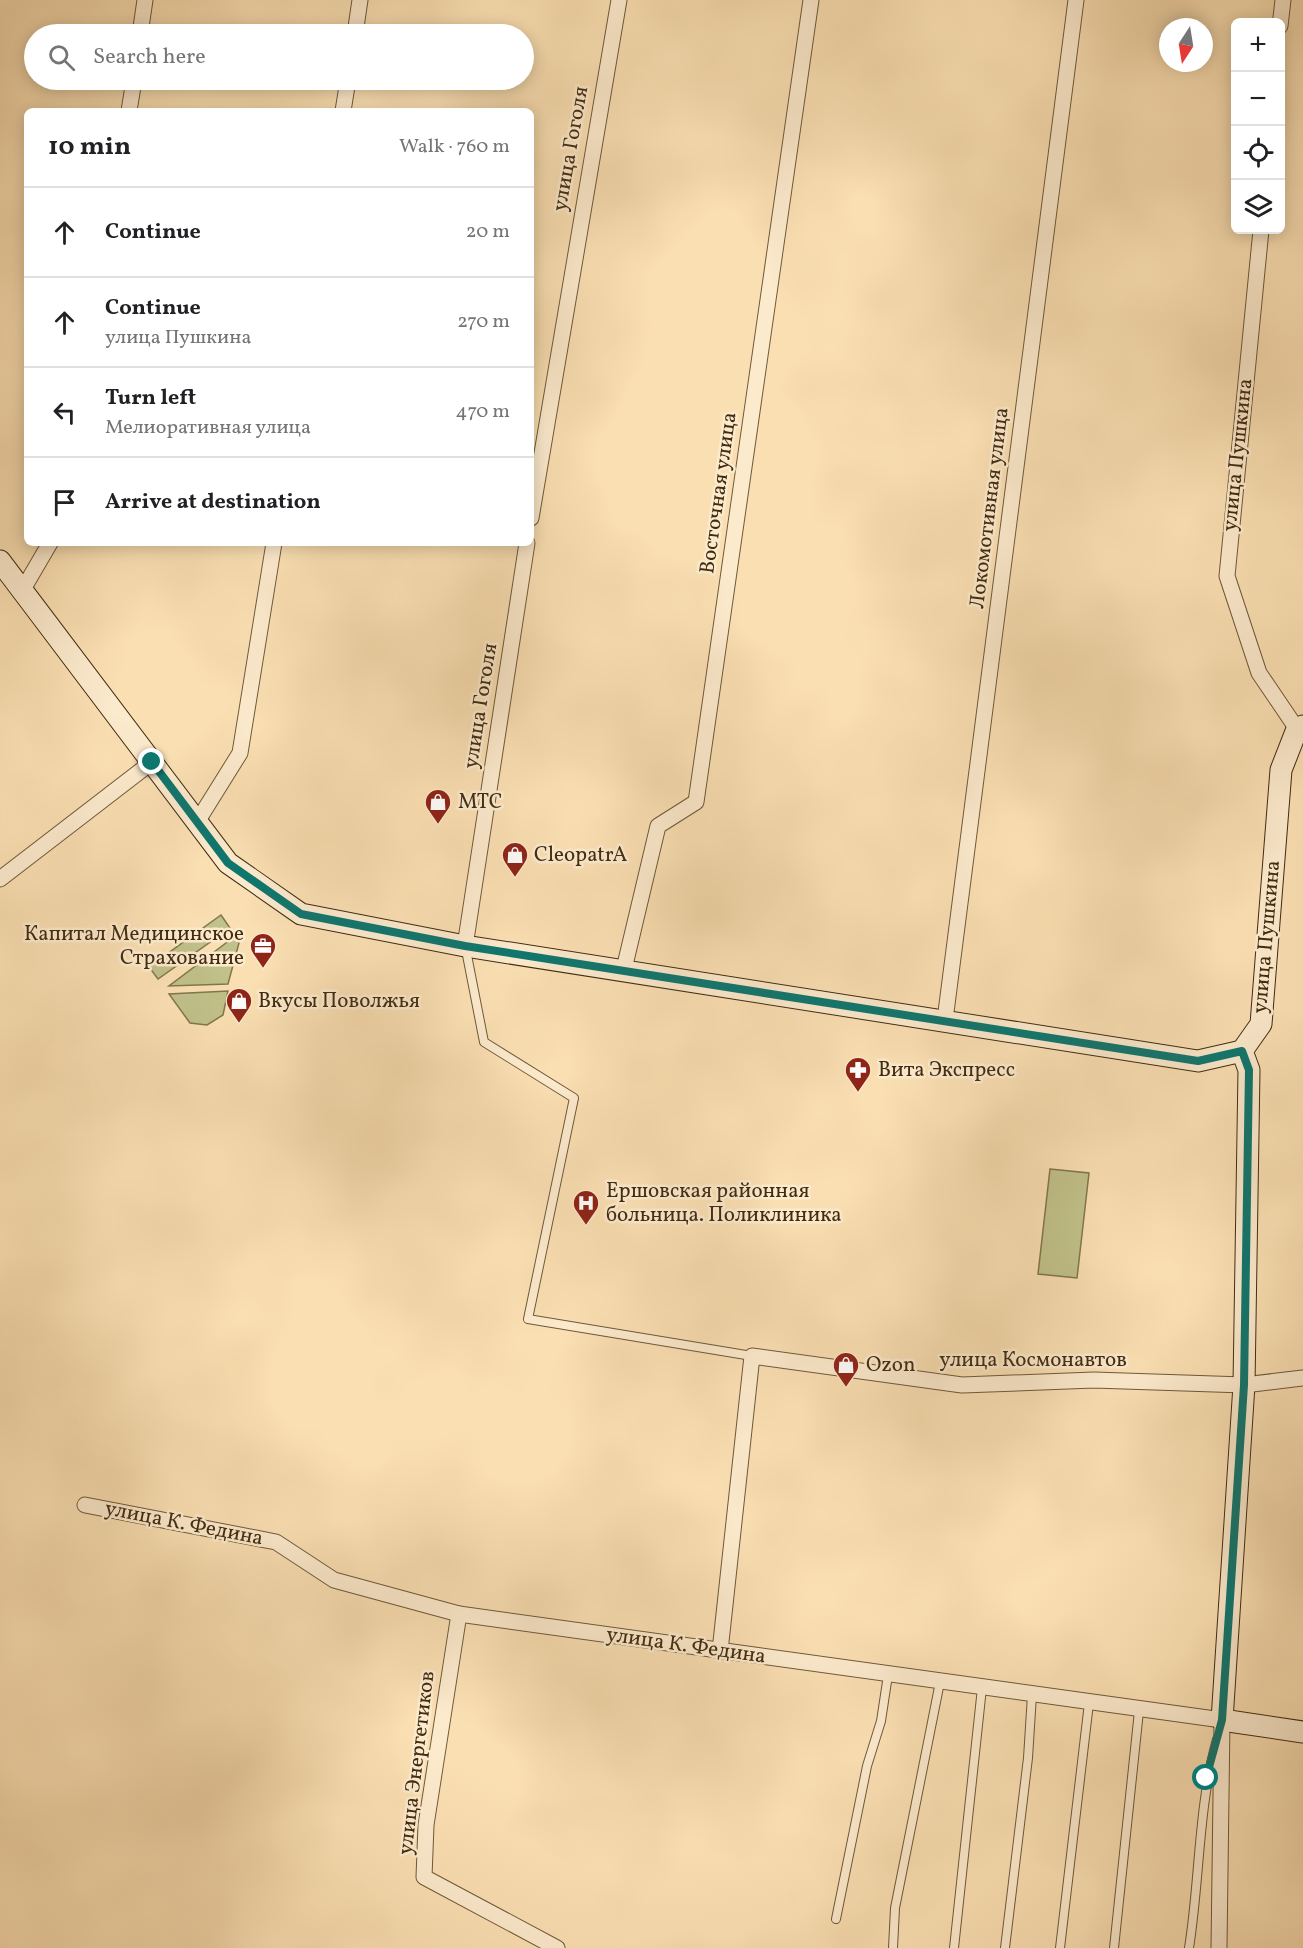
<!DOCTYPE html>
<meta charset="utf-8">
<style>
body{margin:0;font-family:Vollkorn,serif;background:#f2f2f2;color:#202124}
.controls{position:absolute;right:18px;top:18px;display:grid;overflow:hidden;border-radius:9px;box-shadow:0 3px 15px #0003}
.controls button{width:54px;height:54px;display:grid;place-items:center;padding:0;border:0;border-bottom:2px solid #e0e0e0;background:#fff;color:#202124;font:30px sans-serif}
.compass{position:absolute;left:1159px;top:18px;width:54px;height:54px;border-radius:50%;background:#fff;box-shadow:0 3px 15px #0003;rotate:192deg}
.stop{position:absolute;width:18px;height:18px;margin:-14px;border:4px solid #0f766e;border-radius:50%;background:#fff}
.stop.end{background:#0f766e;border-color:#fff;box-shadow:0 2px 6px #0008}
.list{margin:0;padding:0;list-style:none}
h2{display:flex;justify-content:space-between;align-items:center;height:78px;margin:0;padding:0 24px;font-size:26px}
h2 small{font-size:20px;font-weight:400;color:#757577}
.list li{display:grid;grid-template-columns:39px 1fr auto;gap:18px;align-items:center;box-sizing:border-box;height:90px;padding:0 24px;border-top:2px solid #e0e0e0}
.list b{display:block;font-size:22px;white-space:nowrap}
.list p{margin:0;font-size:20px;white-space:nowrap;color:#757577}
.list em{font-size:20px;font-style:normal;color:#757577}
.icon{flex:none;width:33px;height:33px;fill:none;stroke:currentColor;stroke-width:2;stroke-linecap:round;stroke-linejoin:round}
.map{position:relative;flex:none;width:1303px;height:1948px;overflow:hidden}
.search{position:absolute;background:#fff;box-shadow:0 3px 15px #0003;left:24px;top:24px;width:510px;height:66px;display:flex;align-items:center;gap:15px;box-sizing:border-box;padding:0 21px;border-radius:33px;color:#757577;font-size:22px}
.panel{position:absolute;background:#fff;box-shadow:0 3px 15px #0003;left:24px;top:108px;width:510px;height:438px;border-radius:9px}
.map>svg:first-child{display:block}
.green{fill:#c1c18a;stroke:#81764e;stroke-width:1.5}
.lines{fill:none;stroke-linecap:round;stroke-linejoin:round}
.lane-casing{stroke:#6f5939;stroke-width:10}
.street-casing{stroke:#6f5939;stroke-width:17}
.secondary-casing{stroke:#412c11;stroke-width:23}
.lane{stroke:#fceacd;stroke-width:8}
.street{stroke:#fceacd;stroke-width:15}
.secondary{stroke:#fceacd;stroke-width:21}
.route{stroke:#0f766e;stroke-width:8}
.labels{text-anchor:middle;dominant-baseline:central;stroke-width:5;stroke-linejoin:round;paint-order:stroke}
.street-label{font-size:21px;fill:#412c11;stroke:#fceacd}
.poi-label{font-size:21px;fill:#412c11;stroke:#fceacd;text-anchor:start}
</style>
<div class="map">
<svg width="1303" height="1948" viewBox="0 0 1303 1948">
<rect width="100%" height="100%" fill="#fadfb2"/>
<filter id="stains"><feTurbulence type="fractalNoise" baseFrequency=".00333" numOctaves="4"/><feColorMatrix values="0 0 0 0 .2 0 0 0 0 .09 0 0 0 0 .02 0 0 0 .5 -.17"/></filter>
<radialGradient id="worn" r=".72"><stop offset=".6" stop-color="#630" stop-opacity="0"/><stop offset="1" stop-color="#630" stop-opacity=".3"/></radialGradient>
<!-- green -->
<g class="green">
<path d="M221,915L230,928L158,979L149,967Z"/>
<path d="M234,937L239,943L228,984L169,986Z"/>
<path d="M228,991L223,1015L207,1025L190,1023L169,994Z"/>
<path d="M1050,1169L1089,1173L1077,1278L1038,1274Z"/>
</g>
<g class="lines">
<!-- lane casing -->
<g class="lane-casing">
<g id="lane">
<path d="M466,950L484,1042L574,1098L528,1319L752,1356"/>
<path d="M836,1919L867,1766L881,1721L888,1675"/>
<path d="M893,1948L895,1908L940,1682"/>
<path d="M954,1948L982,1688"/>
<path d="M1005,1948L1028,1758L1032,1695"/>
<path d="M1060,1948L1089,1703"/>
<path d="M1114,1948L1139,1711"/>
<path d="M1189,1948C1200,1879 1198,1807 1217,1739"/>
</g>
</g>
<!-- street casing -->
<g class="street-casing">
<g id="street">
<path d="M1280,26L1283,0"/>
<path d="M140,34L145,0"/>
<path d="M355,34L360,0"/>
<path d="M129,111L134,80"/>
<path d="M343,111L348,80"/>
<path d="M1261,230L1227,576L1259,673L1297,729"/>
<path d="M531,518L619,0"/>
<path d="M22,591L50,543"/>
<path d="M197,822L240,753L274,543"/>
<path d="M0,879L152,762"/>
<path d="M465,946L527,543"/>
<path d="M624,969L658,826L696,802L811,0"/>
<path d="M945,1020L1076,0"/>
<path d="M85,1505L276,1542L334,1580L459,1614L1222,1720L1219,1948"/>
<path d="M459,1614L426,1825L424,1877L557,1948"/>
<path d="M720,1651L752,1356L962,1385L1094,1380L1244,1385L1303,1378"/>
</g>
</g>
<!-- secondary casing -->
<g class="secondary-casing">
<g id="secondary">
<path d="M0,561L228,863L301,914L465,946L1198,1061L1242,1051"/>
<path d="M1242,1051L1249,1070L1244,1385L1222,1720L1303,1732"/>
<path d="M1242,1051L1261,1024L1281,770L1297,729L1303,726"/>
</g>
</g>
<!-- lane -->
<use href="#lane" class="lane"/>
<!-- street -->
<use href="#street" class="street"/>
<!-- secondary -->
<use href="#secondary" class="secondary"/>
</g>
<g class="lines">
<!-- route -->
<path class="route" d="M152,762L228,863L301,914L465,946L1198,1061L1242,1051L1249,1070L1244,1385L1222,1720L1206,1778"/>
</g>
<!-- icons -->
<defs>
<g id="shop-pin" transform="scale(1.35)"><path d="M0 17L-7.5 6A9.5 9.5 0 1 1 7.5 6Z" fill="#8f2418" stroke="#fceacd"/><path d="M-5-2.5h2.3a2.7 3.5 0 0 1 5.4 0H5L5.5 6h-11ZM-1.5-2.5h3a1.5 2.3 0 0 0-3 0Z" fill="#fff"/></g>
<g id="office-pin" transform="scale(1.35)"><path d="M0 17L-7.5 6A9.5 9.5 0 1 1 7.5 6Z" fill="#8f2418" stroke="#fceacd"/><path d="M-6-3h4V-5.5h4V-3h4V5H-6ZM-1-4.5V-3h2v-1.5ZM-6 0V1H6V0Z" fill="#fff"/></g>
<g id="pharmacy-pin" transform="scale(1.35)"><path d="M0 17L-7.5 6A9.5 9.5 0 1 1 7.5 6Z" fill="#8f2418" stroke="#fceacd"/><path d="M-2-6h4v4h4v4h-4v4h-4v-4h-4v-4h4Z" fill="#fff"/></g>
<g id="hospital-pin" transform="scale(1.35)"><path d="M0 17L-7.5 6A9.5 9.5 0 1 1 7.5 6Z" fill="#8f2418" stroke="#fceacd"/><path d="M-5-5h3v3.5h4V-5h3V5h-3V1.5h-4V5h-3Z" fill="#fff"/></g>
</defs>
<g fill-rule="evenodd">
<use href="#shop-pin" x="438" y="802"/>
<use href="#shop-pin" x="515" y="855"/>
<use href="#office-pin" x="263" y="946"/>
<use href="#shop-pin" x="239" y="1001"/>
<use href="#pharmacy-pin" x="858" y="1070"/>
<use href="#hospital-pin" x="586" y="1203"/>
<use href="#shop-pin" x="846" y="1365"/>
</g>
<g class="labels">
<!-- street labels -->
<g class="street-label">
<text transform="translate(571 149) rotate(-80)">улица Гоголя</text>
<text transform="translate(1238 455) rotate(-84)">улица Пушкина</text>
<text transform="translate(719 493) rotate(-82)">Восточная улица</text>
<text transform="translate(990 508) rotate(-83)">Локомотивная улица</text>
<text transform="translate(481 706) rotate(-81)">улица Гоголя</text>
<text transform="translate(1267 937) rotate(-85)">улица Пушкина</text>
<text x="1033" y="1360">улица Космонавтов</text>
<text transform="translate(184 1524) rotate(11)">улица К. Федина</text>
<text transform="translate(686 1646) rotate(8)">улица К. Федина</text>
<text transform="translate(417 1763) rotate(-83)">улица Энергетиков</text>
</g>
<!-- poi labels -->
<g class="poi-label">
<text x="458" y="802">МТС</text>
<text x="534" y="855">CleopatrA</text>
<text x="244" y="934" text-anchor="end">Капитал Медицинское<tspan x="244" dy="24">Страхование</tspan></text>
<text x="258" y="1001">Вкусы Поволжья</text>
<text x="878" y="1070">Вита Экспресс</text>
<text x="606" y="1191">Ершовская районная<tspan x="606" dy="24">больница. Поликлиника</tspan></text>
<text x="866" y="1365">Ozon</text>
</g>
</g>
<rect width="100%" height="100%" filter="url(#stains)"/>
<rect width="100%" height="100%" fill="url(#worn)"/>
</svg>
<div class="controls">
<button>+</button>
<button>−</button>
<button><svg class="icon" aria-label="locate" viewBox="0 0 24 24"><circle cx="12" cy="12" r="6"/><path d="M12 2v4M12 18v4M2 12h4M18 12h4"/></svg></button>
<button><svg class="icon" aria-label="layers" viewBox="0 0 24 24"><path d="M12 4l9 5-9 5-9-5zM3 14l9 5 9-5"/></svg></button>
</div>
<svg class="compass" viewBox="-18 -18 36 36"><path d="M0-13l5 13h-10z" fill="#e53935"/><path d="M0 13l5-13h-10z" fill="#757577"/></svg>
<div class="stop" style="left:1206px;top:1778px"></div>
<div class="stop end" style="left:152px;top:762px"></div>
<div class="search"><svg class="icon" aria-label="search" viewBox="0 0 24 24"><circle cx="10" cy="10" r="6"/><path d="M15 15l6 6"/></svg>Search here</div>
<section class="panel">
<h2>10 min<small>Walk · 760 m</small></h2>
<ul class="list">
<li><svg class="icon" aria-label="ahead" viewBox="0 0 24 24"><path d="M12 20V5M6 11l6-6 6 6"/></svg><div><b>Continue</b></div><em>20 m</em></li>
<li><svg class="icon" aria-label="ahead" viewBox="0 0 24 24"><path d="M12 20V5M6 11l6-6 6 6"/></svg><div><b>Continue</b><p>улица Пушкина</p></div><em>270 m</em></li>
<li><svg class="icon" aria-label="left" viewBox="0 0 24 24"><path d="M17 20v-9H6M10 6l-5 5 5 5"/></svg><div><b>Turn left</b><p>Мелиоративная улица</p></div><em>470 m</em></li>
<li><svg class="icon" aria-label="arrive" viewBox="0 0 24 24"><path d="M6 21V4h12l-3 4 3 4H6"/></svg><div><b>Arrive at destination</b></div></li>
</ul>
</section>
</div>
